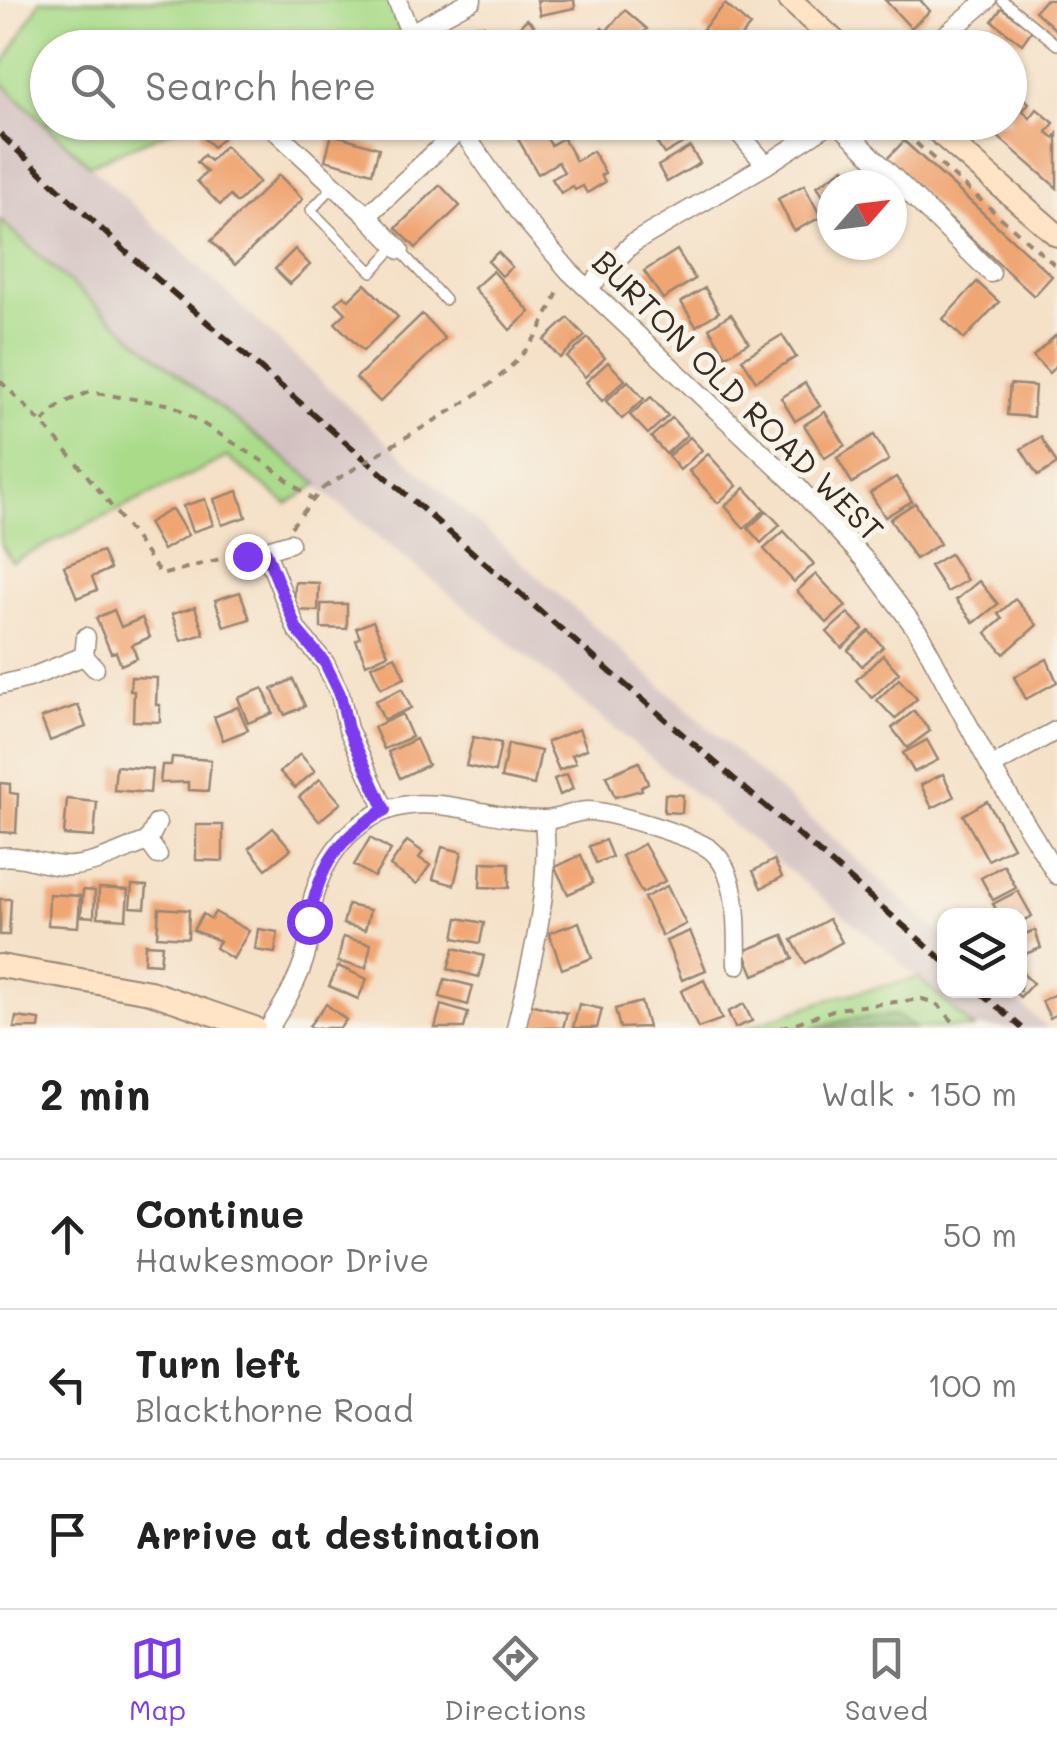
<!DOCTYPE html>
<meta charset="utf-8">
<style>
body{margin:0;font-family:Mali,sans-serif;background:#f6f6f6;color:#222}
.controls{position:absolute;right:30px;bottom:30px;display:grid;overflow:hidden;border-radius:20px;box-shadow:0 2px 8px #0004}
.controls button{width:90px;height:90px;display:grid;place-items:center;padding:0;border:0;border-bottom:2px solid #e0e0e0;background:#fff;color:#222;font:50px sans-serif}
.compass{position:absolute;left:817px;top:170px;width:90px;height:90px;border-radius:50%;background:#fff;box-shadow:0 2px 8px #0004;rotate:62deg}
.stop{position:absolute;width:30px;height:30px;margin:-22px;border:8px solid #7c3aed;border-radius:50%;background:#fff}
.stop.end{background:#7c3aed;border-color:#fff;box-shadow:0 2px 10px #0008}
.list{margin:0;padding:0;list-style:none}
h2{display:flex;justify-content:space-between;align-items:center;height:130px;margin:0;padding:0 40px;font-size:42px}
h2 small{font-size:32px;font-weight:400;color:#767676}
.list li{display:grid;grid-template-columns:65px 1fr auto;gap:30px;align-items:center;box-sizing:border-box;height:150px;padding:0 40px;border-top:2px solid #e0e0e0}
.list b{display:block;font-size:38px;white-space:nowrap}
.list p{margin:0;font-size:32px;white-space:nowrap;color:#767676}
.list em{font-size:32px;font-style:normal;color:#767676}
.icon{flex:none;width:55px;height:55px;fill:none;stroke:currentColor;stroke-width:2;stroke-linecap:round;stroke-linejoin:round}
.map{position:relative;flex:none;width:1057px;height:1028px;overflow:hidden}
.search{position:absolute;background:#fff;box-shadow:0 2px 8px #0004;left:30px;right:30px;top:30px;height:110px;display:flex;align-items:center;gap:25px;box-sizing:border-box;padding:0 35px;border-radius:55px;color:#767676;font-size:38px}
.sheet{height:580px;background:#fff}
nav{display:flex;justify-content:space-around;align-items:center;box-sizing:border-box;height:140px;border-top:2px solid #e0e0e0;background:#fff;font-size:28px;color:#767676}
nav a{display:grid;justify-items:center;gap:5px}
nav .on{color:#7c3aed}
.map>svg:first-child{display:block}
.industrial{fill:#d1bfbf}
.green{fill:#a9db89;stroke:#728254;stroke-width:2.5}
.forest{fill:#86bb75;stroke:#60724a;stroke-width:2.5}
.building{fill:#f0a673}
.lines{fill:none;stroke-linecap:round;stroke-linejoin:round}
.lane-casing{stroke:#988673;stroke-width:12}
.street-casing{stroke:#988673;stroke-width:21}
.secondary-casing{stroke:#988673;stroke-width:26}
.path{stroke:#988673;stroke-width:4;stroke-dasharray:8 8;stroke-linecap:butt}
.lane{stroke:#fff;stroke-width:9}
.street{stroke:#fff;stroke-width:18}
.secondary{stroke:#ffe4c6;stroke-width:22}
.rail{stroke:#3b2a1e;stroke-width:6;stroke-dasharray:15 8;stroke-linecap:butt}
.path-bridge{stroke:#988673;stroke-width:4;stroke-dasharray:8 8;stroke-linecap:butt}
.route{stroke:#7c3aed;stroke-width:12}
.labels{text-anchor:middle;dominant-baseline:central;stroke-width:10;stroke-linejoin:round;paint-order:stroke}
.street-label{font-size:32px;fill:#3b2a1e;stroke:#f7f3e8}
</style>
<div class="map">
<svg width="1057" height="1028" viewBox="0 0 1057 1028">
<rect width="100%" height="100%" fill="#f7f3e8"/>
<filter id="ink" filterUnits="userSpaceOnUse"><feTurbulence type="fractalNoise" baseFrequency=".01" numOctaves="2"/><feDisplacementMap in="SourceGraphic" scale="20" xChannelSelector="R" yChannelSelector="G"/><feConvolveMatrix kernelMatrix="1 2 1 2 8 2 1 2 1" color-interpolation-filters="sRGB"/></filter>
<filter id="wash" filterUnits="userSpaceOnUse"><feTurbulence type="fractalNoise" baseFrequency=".0048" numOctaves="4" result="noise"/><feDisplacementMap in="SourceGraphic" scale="40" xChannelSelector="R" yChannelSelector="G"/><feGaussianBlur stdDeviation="2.25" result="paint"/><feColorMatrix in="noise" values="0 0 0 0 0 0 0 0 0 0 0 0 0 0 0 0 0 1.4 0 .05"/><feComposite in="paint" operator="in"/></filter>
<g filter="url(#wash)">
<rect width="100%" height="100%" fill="#f5e1c8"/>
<!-- industrial -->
<path class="industrial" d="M0,81L391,446L944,937V991H1005L1048,1028H974L878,943L76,290L0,220Z"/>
<!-- green -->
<g class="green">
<path d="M41,0H389L401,32L365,48H48V122L188,123L89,165L0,81V70Z"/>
<path d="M0,220C102,314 208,400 318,484L287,504L227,457L12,562L0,543Z"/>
<path d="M919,978L974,1028H746L833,998Z"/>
</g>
<!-- forest -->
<path class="forest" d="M895,1015L915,1028H812L852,1019Z"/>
<g id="blocks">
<!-- building -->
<g class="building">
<path d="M537,0H574L575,8L540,15Z"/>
<path d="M885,0H920L930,11L911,28Z"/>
<path d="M1045,0H1057V31L1035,11Z"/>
<path d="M725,4L750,26L731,48H724L703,29Z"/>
<path d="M1002,8L1032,30L1022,44L992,21Z"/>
<path d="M625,10L647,29L631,48L607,30Z"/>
<path d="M527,19L534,25L521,38L514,32Z"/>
<path d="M484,25L495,45L455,48L452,42Z"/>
<path d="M602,28L625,48H585Z"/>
<path d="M1013,88L1029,103L1023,111L1030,118L1037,109L1054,123L1047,132L1054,138L1057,134V188L981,122H1010V93Z"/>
<path d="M212,122L227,134L213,147L200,134Z"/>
<path d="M499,122H548L551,127L543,132L551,145L563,138L576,161L593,151L605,173L601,175L605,182L587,193L583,186L575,190L573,186L561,193L552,179L564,172L558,162L538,174L509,123L502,127Z"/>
<path d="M639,122H668L647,135Z"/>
<path d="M678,123L688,140L664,154L653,137Z"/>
<path d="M332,134L379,148L372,173L325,160Z"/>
<path d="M904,141L1052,276L1034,296L886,160Z"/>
<path d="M225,146L259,182L237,203L230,196L220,205L197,181L207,172L197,162L204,155L210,161Z"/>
<path d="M690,147L700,163L667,182L658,166Z"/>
<path d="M844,168L855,185H832V210L817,186Z"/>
<path d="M279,175L303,199L235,265L211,241Z"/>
<path d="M440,185L460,206L416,248L396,228Z"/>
<path d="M804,185L821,217L794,231L778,199Z"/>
<path d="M295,249L310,265L290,284L275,269Z"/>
<path d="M677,250L695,279L663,299L644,271Z"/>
<path d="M498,252L512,267L502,276L488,261Z"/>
<path d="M493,271L530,312L510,330L474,288Z"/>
<path d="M977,282L999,302L964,339L943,319Z"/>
<path d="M365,284L398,317L363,351L335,323L346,313L336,303L344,295L349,300Z"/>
<path d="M705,288L719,312L696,326L681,302Z"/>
<path d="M422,314L445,339L380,402L356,378Z"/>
<path d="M731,314L749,342L726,356L709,328Z"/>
<path d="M568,318L585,336L560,358L544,340Z"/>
<path d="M1057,334V365L1049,373L1033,356Z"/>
<path d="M782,335L796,357L756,381L742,359Z"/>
<path d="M588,338L605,358L585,377L567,357Z"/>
<path d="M608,362L625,380L602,401L586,382Z"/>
<path d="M628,381L644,399L622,419L606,401Z"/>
<path d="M805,383L820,406L795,421L781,398Z"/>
<path d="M1010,384L1035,386L1033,417L1007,415Z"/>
<path d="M651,397L668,416L648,434L630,415Z"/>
<path d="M825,412L845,445L825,458L804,425Z"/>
<path d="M672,418L687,435L666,454L651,437Z"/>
<path d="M874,435L889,460L852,483L837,458Z"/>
<path d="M690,437L702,450L680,470L668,456Z"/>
<path d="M1041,437L1057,464L1038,476L1021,449Z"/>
<path d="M708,454L737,486L718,503L689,471Z"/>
<path d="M896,477L912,501L885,517L870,493Z"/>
<path d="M745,488L765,510L744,528L725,506Z"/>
<path d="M238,491L246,517L222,525L214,499Z"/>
<path d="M205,499L213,525L192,532L183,506Z"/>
<path d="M915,503L940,544L915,559L890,519Z"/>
<path d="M172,509L188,535L163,550L148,523Z"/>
<path d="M767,511L780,525L761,543L748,528Z"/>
<path d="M784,531L814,564L794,582L764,549Z"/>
<path d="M102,551L110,569L92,577L97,590L77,598L64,566Z"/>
<path d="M950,554L967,580L947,592L930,566Z"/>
<path d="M816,574L846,606L827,623L797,591Z"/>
<path d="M979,581L998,604L974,623L956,600Z"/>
<path d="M295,582L319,583L318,611L294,610Z"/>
<path d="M240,592L250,619L224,627L215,600Z"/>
<path d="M1015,599L1037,625L1004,654L986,633L1002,619L998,614Z"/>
<path d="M321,604H347V629L321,628Z"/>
<path d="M195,607L204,634L181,641L172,614Z"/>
<path d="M114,610L121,627L142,618L150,637L132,645L137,658L121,665L116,652L111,653L96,618Z"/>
<path d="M848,613L863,629L842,648L827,632Z"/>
<path d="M373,621L388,654L366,664L356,640L360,638L356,628Z"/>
<path d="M869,631L883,647L862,666L848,650Z"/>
<path d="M883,655L899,673L872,698L856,680Z"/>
<path d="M395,656L405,678L381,688L371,666Z"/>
<path d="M1047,659L1057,682L1026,699L1014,677Z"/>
<path d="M131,677L157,678L156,705H160V722L133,721L134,691H130Z"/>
<path d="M293,679L305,706L285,715L272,689Z"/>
<path d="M899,679L917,699L895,719L877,700Z"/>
<path d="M263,688L273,713L248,723L238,698Z"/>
<path d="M402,689L411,708L384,720L375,701Z"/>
<path d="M78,705L86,727L50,741L41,718Z"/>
<path d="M238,707L248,730L223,740L214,717Z"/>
<path d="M914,711L930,731L907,748L892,728Z"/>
<path d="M402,714L412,737L384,749L374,727Z"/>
<path d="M579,729L587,749L572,755L576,763L559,770L547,742Z"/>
<path d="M473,737L501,743L495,772L466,766Z"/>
<path d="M416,739L428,765L400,778L388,752Z"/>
<path d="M927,740L938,760L914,772L903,753Z"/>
<path d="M508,744L541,751L534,785L501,778Z"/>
<path d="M300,754L315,771L295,788L280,772Z"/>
<path d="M172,757L211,760L208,791L188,790V782L160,783L162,765H171Z"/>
<path d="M639,762L648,783L641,787L642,790L615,797L606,776Z"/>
<path d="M116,766L152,769L150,793L114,790Z"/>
<path d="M567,774L573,789L560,795L554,779Z"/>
<path d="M943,774L954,797L932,808L921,785Z"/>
<path d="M320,779L341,803L319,821L299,797Z"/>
<path d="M0,783L10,784V793L18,794L16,833L0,832Z"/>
<path d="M665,794L683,795L682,813L664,812Z"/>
<path d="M67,799L97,802L94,837L64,835Z"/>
<path d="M987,801L1013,847L988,860L963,815Z"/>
<path d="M196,825H223V861L196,860Z"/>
<path d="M273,828L291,849L266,869L249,848Z"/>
<path d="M370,838L391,850L374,877L354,865Z"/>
<path d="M605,840L612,857L596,863L589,846Z"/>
<path d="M407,841L423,852L419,858L430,865L417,884L390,866Z"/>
<path d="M644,844L665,881L642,893L622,856Z"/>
<path d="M442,847L462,852L454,885L433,879Z"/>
<path d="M581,855L593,883L568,894L555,867Z"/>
<path d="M774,860L782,877L761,888L753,871Z"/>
<path d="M481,862L509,863V888L480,887Z"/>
<path d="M1004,865L1016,888L993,900L981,878Z"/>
<path d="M132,885L147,886L145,908L130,907Z"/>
<path d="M667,886L686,924L662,936L644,898Z"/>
<path d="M99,888L128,890L126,919L98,917Z"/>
<path d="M83,890L95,891L94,917L81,916Z"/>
<path d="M1018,891L1032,916L1020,922V916H1000L993,904Z"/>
<path d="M49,894L80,896L78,927L48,925Z"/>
<path d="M0,899H11L9,935H0Z"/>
<path d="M348,905L370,910L365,930L343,924Z"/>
<path d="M159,908L189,910L188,938L157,936Z"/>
<path d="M215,912L249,931L233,959L215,948L220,941L193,930L203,914L211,919Z"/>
<path d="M458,918L484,923L480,943L454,938Z"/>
<path d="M829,919L842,942L805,963L792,940Z"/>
<path d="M579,922L592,958L562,969L549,933Z"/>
<path d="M258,929L278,932L275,953L255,950Z"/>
<path d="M1035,930L1041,948L1020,956V936Z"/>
<path d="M690,931L706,970L682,980L666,941Z"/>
<path d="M783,935L793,959L754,975L744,951Z"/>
<path d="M343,937L371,944L366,968L338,962Z"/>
<path d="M145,944L162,945L160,964L144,963Z"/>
<path d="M454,948L484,956L479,977L448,969Z"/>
<path d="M338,966L367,979L358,999L329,986Z"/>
<path d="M1020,971L1033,983L1020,997L1013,991H1020Z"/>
<path d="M445,979L473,986L468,1005L440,997Z"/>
<path d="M704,980L722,1019L698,1028L681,991Z"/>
<path d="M1057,993V1014L1050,1018L1042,1001Z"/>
<path d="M641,1002L648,1027L620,1028L615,1009Z"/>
<path d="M326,1004L346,1020L340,1028H312L309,1026Z"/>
<path d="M529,1004L567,1013L563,1028H523Z"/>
<path d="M579,1004L602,1009L597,1028H573Z"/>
<path d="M744,1004L752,1021L735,1028L728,1012Z"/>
<path d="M441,1005L468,1013L464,1028H435Z"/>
<path d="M16,1017L40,1020L39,1028H14Z"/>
</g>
</g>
</g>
<g filter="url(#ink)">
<use href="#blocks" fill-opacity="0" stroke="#988673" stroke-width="2.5"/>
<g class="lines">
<!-- lane casing -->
<g class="lane-casing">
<g id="lane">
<path d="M1002,0L1057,45"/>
<path d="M335,185L311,210L372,272L395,246"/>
<path d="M400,250L445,300"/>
</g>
</g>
<!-- street casing -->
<g class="street-casing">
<g id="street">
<path d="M397,0L416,48"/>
<path d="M409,34L472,0"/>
<path d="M930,48L987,0"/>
<path d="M266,122L367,216L400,250"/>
<path d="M456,122L518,211L569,271L791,480L864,559L919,633L991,767L1057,875"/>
<path d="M730,122L766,165"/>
<path d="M837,122L991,273"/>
<path d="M367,216L460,129"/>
<path d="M588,288L633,243L766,165L832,122"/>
<path d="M266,552L297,630L325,663L340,694L348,729L385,810"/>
<path d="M247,556L290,543"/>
<path d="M86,637L84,656L95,668"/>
<path d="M0,685L29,678L84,656"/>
<path d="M991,767L1057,730"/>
<path d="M157,823L148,841L158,855"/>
<path d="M0,857C22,854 42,865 63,866C91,868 123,850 148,841"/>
<path d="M269,1028C284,1004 299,980 306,953C309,944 308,933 309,923C312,886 329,848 360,825C418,781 481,821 544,820C559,820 573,811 588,811C609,811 695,837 711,850C741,875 736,930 737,965"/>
<path d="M516,1028C532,959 551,892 544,820"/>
</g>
</g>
<!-- secondary casing -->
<g class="secondary-casing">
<g id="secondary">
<path d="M790,0L842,48"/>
<path d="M927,122L1057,235"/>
<path d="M0,966L150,992L254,1028"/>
</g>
</g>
<!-- path -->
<g class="path">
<path d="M892,122L1057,267"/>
<path d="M0,381C63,441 112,504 161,575L227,557"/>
<path d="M43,422L61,404L89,392L173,405L267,464L314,501"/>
<path d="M391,446C444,414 507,385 539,331C547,317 553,302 560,288"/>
<path d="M291,527L323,488"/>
<path d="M781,1028L836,1009L922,999L936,1003L959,1028"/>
</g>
<!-- lane -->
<use href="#lane" class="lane"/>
<!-- street -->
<use href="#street" class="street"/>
<!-- secondary -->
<use href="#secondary" class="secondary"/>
<!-- rail -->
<g class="rail">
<path d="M0,134L125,251L944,961"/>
<path d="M979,991L1022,1028"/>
</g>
<!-- path-bridge -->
<path class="path-bridge" d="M323,488L391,446"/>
</g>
</g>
<g class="lines" filter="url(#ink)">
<!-- route -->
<path class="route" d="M247,556L266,552L297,630L325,663L340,694L348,729L385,810C337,838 319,867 309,921"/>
</g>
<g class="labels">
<!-- street labels -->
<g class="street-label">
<text transform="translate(739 395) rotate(45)">BURTON OLD ROAD WEST</text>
</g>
</g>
</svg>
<div class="controls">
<button><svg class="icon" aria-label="layers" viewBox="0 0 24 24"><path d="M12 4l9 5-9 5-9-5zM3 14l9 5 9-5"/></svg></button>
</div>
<svg class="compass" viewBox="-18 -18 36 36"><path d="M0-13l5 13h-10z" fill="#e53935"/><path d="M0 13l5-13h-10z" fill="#767676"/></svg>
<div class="stop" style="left:309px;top:921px"></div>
<div class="stop end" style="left:247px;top:556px"></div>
<div class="search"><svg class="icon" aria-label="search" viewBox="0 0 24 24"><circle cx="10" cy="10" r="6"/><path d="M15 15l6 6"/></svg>Search here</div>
</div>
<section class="sheet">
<h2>2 min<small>Walk · 150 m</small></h2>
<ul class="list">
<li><svg class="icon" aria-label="ahead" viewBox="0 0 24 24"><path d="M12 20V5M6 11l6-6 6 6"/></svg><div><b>Continue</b><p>Hawkesmoor Drive</p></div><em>50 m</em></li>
<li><svg class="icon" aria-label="left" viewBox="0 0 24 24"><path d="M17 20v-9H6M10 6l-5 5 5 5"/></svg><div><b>Turn left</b><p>Blackthorne Road</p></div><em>100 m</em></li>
<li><svg class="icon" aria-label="arrive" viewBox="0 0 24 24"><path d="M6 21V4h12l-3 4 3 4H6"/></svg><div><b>Arrive at destination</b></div></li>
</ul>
</section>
<nav>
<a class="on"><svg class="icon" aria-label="map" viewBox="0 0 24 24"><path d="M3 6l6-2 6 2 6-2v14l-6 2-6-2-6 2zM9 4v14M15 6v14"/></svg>Map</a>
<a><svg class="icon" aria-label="directions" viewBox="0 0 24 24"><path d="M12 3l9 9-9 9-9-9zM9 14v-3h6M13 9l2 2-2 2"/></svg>Directions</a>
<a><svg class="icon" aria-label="saved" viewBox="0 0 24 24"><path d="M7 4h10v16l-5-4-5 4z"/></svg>Saved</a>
</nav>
